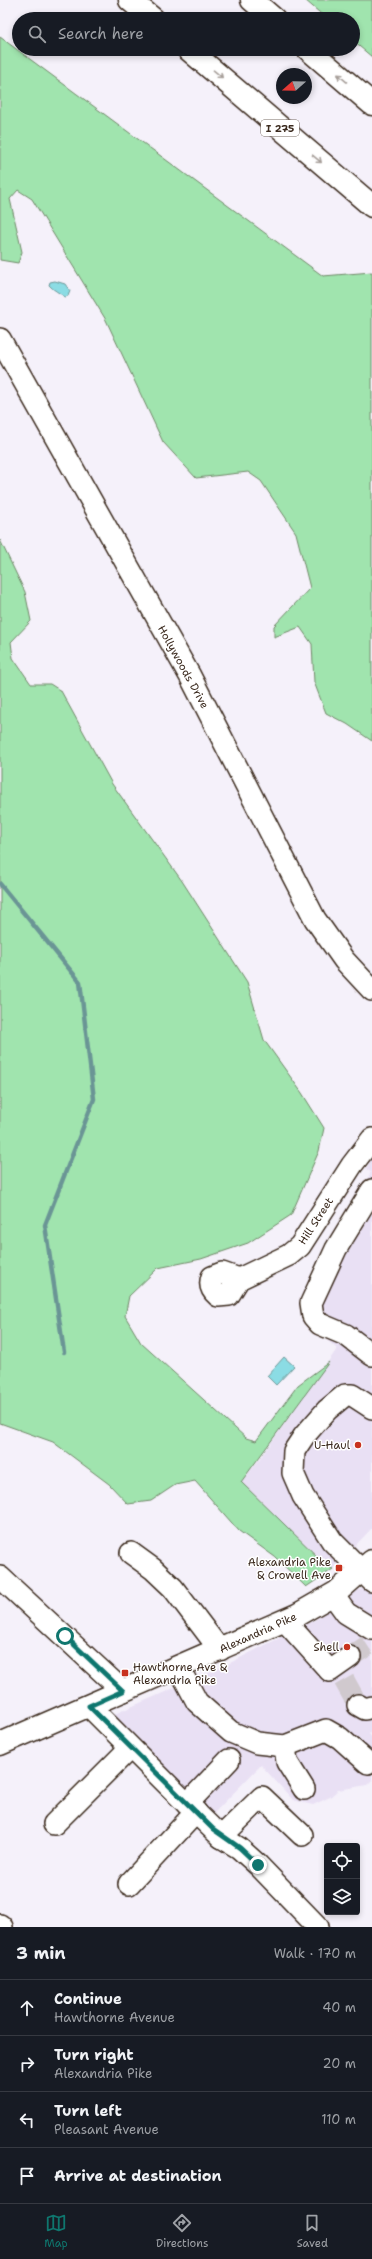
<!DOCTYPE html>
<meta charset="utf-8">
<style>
body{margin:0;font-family:"Shantell Sans",sans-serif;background:#242831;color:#f1f3f6}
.controls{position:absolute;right:12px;bottom:12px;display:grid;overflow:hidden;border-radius:4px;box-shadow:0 2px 6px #0003}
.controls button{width:36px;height:36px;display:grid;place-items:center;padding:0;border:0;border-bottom:1px solid #363941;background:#171b24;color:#f1f3f6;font:20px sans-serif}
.compass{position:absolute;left:276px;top:68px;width:36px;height:36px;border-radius:50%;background:#171b24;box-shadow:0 2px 6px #0003;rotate:250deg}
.stop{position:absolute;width:12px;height:12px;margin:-9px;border:3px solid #0f766e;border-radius:50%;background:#fff}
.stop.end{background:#0f766e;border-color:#fff;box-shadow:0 1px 4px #0008}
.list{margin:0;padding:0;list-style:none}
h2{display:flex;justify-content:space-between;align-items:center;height:52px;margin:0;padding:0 16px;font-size:17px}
h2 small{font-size:13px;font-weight:400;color:#9ea1a6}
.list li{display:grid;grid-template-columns:26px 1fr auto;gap:12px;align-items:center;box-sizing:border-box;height:56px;padding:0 16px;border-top:1px solid #363941}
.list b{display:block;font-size:15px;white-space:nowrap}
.list p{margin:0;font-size:13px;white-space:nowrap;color:#9ea1a6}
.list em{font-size:13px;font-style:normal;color:#9ea1a6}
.icon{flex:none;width:22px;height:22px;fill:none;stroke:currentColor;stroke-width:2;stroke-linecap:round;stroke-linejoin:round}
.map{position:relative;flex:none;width:372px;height:1927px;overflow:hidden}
.search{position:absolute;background:#171b24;box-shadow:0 2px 6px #0003;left:12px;right:12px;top:12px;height:44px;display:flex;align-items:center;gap:10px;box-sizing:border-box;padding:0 14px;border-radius:22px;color:#9ea1a6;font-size:15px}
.sheet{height:276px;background:#171b24}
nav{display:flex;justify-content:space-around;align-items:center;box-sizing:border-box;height:56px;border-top:1px solid #363941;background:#171b24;font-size:11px;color:#9ea1a6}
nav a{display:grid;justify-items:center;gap:2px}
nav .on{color:#0f766e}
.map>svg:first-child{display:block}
.built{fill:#e9e0f4}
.green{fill:#a0e4ae;stroke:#6e8766}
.water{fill:#8bdce4;stroke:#6b9595}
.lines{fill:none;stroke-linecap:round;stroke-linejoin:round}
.stream{stroke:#6b9595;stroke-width:4.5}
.minor-tunnel{stroke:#d0c9ce;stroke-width:21;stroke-dasharray:21 10;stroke-linecap:butt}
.minor-casing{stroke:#3b2a1e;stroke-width:24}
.major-casing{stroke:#3b2a1e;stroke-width:25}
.highway-casing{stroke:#3b2a1e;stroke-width:25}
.minor{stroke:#fff;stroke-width:21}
.major{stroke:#fff;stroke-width:22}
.highway{stroke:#fff;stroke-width:22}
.oneway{stroke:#a79f9a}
.route{stroke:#0f766e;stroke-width:5}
.poi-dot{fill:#c8321e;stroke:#fff;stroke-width:1.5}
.labels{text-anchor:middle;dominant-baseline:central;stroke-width:3;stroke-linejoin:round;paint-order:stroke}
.shield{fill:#fff;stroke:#766a62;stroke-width:1}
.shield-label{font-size:10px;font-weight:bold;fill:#3b2a1e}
.street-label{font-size:11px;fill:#3b2a1e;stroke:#fff}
.poi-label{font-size:11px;fill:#3b2a1e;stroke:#fff;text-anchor:end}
</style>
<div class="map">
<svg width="372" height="1927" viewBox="0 0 372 1927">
<rect width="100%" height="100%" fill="#f5f1fa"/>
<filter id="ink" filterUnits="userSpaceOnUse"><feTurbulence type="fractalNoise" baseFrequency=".025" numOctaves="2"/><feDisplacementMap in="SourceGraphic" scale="8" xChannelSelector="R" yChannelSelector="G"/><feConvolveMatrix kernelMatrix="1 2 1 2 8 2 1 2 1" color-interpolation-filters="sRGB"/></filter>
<g filter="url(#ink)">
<!-- built -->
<g class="built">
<path d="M372,1159V1528L333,1569L327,1566L241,1482L258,1461L337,1349L302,1317L371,1172L366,1169Z"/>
<path d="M367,1588L372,1592V1731L369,1734L372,1737V1780L367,1785L338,1790L330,1797L313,1805L293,1800L261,1765L213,1814L110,1716L218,1669L315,1620L359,1590Z"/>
</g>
<!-- green -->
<g class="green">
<path d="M305,0H372V57L353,41V19H327Z"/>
<path d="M0,37L323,276L372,272V741L347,724L326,713L314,682L312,644L300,627L274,637V626L310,588L296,533L261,481L248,472L196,478L163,442L106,320L32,199L18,190L10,199L22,252L18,263L0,260Z"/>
<path d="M0,540L25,592L31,621L11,642L13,658L31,684H50L61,691L112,784L182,881L247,982L264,1040L302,1093L324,1128L319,1151L291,1215L248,1243L201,1259L158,1268L129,1296L125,1316L141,1343L246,1438L256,1441L298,1385L329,1362L241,1482L327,1566L333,1569L306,1587L275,1557L239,1531L195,1481L175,1485L151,1501L128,1504L109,1484L53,1442L0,1423Z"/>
</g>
<!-- water -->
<g class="water">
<path d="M55,281L65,284L70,291L68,296L65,297C60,293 53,290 49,285L50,282Z"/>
<path d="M284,1357L294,1366L276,1385L267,1376Z"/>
</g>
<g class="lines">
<!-- stream -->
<path class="stream" d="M0,884L80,982L94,1099L45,1225L64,1352"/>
<!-- minor-tunnel -->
<g class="minor-tunnel">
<path d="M350,1657L370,1644"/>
<path d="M344,1680L358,1705"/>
</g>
<!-- minor casing -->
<g class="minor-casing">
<g id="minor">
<path d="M0,339L190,676L315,919L344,960L372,990"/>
<path d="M372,1190L336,1249L311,1303L313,1316L320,1324L346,1335L372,1355"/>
<path d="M239,1279L222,1273L212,1277C209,1285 212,1291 218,1296L229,1295L239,1279L289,1255L300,1246L352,1165L372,1139"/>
<path d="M372,1408L352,1395H345L327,1410L304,1436L294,1451L293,1473L303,1496L332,1541L372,1581"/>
<path d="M131,1553L153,1569L173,1588L220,1650"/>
<path d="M0,1577L123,1691"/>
<path d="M333,1595L346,1613L372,1629"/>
<path d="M285,1621L330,1671L350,1657"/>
<path d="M179,1668L197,1702L231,1732L257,1743L285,1746L326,1730L340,1738L368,1763"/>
<path d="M358,1705L365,1709L372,1707"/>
<path d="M89,1706L187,1804L221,1837L239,1848L258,1865L318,1927"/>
<path d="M285,1746L287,1762L304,1789"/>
<path d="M187,1804L229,1760"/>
<path d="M54,1824L130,1748"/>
<path d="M221,1837L262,1797L302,1835"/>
<path d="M129,1884L196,1812"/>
<path d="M0,1925L2,1927"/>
</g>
</g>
<!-- major casing -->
<g class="major-casing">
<path id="major" d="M0,1744L297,1615L337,1592L372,1561"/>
</g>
<!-- highway casing -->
<g class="highway-casing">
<g id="highway">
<path d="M130,0L153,19"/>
<path d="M252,0L274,19"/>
<path d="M188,49L372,206"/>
<path d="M308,49L372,104"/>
</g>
</g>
<!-- minor -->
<use href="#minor" class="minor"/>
<!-- major -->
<use href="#major" class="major"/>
<!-- highway -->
<use href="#highway" class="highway"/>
</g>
<!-- one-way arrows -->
<defs><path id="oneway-shaft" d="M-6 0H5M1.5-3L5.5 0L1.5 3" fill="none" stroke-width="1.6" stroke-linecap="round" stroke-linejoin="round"/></defs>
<g class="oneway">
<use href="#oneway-shaft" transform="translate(218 74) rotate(40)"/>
<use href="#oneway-shaft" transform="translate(342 78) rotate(-139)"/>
<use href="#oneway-shaft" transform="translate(317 159) rotate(40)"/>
</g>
</g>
<g class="lines" filter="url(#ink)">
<!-- route -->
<path class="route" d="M65,1636L123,1691L89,1706L213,1829L240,1848L258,1865"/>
</g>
<!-- markers -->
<g class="poi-dot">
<circle cx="358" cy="1445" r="4"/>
<rect x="335" y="1564" width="8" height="8" rx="2"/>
<circle cx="347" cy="1647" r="4"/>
<rect x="121" y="1669" width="8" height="8" rx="2"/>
</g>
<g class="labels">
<!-- shield labels -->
<rect class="shield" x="261" y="120" width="38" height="16" rx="3"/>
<g class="shield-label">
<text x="280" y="128">I 275</text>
</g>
<!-- street labels -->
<g class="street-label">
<text transform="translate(183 667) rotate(61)">Hollywoods Drive</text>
<text transform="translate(316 1221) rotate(-57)">Hill Street</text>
<text transform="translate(258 1633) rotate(-24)">Alexandria Pike</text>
</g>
<!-- poi labels -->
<g class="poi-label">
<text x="350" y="1445">U-Haul</text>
<text x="331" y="1562">Alexandria Pike<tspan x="331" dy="13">&amp; Crowell Ave</tspan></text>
<text x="339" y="1647">Shell</text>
<text x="133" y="1667" text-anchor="start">Hawthorne Ave &amp;<tspan x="133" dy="13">Alexandria Pike</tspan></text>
</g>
</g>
</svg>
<div class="controls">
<button><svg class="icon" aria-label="locate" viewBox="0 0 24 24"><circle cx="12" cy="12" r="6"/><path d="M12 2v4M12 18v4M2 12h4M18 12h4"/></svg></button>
<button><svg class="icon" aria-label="layers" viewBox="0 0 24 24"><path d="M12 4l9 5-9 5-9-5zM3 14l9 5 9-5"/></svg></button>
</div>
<svg class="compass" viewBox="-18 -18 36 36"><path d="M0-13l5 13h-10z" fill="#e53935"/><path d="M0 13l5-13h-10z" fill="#9ea1a6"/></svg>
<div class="stop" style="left:65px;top:1636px"></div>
<div class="stop end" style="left:258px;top:1865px"></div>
<div class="search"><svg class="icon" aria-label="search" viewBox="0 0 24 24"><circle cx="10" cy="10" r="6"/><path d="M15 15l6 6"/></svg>Search here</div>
</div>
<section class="sheet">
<h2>3 min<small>Walk · 170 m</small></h2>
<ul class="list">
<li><svg class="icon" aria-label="ahead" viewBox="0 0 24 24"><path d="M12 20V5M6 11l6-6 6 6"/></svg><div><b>Continue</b><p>Hawthorne Avenue</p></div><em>40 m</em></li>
<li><svg class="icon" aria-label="right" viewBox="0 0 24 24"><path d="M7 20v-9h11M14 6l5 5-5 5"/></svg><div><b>Turn right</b><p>Alexandria Pike</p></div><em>20 m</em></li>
<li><svg class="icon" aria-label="left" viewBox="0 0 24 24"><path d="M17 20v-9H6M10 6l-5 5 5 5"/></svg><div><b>Turn left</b><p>Pleasant Avenue</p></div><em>110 m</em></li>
<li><svg class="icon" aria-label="arrive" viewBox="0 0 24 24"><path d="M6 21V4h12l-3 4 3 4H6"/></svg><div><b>Arrive at destination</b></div></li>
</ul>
</section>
<nav>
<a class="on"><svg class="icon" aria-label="map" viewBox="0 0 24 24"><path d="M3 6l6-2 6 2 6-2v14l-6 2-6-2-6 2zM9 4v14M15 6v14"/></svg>Map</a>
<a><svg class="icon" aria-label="directions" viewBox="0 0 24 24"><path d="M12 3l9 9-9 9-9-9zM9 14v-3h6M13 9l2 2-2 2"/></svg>Directions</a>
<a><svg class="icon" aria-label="saved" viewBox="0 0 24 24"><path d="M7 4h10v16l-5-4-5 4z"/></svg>Saved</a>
</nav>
